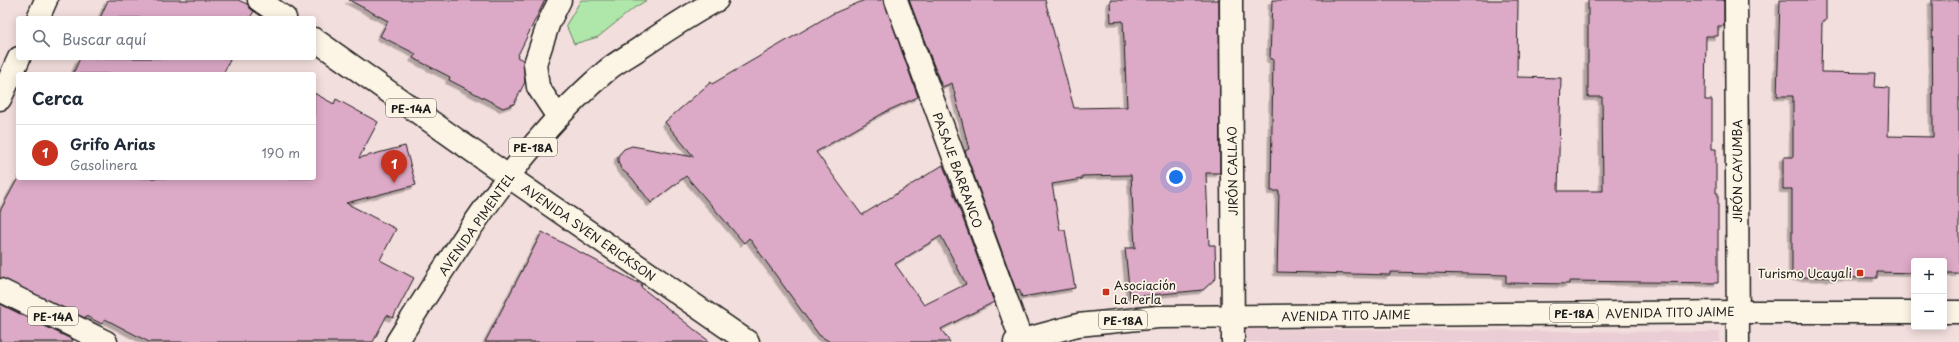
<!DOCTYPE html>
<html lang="es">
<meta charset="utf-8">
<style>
body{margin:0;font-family:"Playpen Sans",sans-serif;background:#f2f2f3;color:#1f2937}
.controls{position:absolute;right:12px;bottom:12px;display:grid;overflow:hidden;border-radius:4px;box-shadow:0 2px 10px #0003}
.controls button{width:36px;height:36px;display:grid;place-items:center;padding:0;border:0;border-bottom:1px solid #e0e1e3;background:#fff;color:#1f2937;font:20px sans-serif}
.you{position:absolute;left:1176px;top:177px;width:14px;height:14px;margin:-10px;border:3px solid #fff;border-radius:50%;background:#1a73e8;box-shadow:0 0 0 6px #1a73e833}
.badge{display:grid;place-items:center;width:26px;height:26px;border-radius:50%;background:#c8321e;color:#fff;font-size:13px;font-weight:700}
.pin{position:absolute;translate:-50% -33px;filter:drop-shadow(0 1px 2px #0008)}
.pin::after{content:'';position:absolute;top:21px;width:14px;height:12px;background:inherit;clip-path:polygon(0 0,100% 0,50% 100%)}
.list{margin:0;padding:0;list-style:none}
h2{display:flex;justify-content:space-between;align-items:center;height:52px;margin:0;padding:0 16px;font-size:17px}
h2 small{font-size:13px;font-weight:400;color:#747a83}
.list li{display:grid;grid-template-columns:26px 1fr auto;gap:12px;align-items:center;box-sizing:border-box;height:56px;padding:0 16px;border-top:1px solid #e0e1e3}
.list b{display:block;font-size:15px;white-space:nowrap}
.list p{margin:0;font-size:13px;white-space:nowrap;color:#747a83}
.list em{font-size:13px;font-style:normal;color:#747a83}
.icon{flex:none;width:22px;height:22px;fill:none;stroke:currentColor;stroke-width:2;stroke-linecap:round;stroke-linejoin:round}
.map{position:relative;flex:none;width:1959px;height:342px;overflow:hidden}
.search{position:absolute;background:#fff;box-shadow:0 2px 10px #0003;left:16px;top:16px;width:300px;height:44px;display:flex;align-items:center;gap:10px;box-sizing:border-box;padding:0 14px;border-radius:4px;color:#747a83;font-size:15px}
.panel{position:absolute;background:#fff;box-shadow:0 2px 10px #0003;left:16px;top:72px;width:300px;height:108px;border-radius:4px}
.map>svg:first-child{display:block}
.built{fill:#ebced5}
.green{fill:#afe6a9;stroke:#668162}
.building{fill:#dca9c6;stroke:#1c1c1c;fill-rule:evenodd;filter:url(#shadow)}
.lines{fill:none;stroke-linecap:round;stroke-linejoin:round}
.minor-casing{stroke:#1c1c1c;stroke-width:25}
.major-casing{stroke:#1c1c1c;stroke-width:25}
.highway-casing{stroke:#1c1c1c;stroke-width:25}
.minor{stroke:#fcf5e5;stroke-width:22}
.major{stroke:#fcf5e5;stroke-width:22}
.highway{stroke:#fcf5e5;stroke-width:22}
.poi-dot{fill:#c8321e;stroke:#fcf5e5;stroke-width:1.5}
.labels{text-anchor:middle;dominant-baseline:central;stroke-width:3.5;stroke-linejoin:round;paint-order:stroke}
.shield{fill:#fcf5e5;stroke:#5f5d58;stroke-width:1}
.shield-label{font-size:11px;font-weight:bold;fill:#1c1c1c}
.street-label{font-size:12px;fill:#1c1c1c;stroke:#fcf5e5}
.poi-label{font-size:12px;fill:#1c1c1c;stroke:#fcf5e5;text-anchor:end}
</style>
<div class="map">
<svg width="1959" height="342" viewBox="0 0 1959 342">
<defs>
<filter id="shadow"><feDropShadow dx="-3.5" dy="3.5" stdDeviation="0" flood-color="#0004"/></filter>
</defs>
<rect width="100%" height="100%" fill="#f2dedc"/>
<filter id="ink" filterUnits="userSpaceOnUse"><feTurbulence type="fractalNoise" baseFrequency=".025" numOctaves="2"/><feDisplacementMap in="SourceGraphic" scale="8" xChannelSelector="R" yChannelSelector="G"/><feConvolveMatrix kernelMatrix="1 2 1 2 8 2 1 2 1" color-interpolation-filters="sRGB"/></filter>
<g filter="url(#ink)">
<!-- built -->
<path class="built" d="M1245,329L1720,332V342H1246Z"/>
<!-- green -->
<path class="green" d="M581,0H647L634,8L598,37L574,44L566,25Z"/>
<!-- building -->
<g class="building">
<path d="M108,0H238L247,4L254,11L250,18H100Z"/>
<path d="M349,0H545L517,57L523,60L525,82L514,104L503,108L449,80L450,77L413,58L416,54L380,36L388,21Z"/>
<path d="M865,0H884L918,97L887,111L816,152L862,215L943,165L994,302L941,329L950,342H830L819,335L749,238L744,243L686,176L651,203L632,178L621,169L618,161V156L624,149L632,146L694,157L665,122L711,82L712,84L832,14ZM941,236L966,284L924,305L895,264Z"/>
<path d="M909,0H1045L1074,108L1127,107L1123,21L1111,22L1110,0H1219L1220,173H1206L1209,245H1215L1216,278L1203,290L1130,297L1125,248H1135L1131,175L1082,176V179L1052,184L1060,230H1065L1075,288L1022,297L1019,289L1016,290L965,151L969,149L952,83L942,87Z"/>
<path d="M1272,0H1518L1517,77L1561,78L1558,191H1603L1602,97H1588V0H1724V26H1718V36H1706L1705,100H1712V149H1716V193H1718V283L1569,281V284L1506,283V275L1390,272V275L1277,272L1279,191H1271L1273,59H1270Z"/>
<path d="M1780,0H1826V21H1822L1821,72L1875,73L1874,87L1889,88L1888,136L1933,137L1932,0H1959V273H1944V261H1914V273L1877,272V278L1792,277V189H1783V157H1793V96H1777Z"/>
<path d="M80,58H231L223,74H73Z"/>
<path d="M314,93L334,104L336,99L378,122L359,158L405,146L416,185L346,203L396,229L380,260L414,278L393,318L387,315L373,342H149L105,319L102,324L86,316L85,318L0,278V211L18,178H314Z"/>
<path d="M542,232L642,285L641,287L710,342H485Z"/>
<path d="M0,304L73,340L72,342H0Z"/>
</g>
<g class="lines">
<!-- minor casing -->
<g class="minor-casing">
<g id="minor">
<path d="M896,0L1021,339"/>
<path d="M1231,0L1233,342"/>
<path d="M1736,0L1738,342"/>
<path d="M558,117L538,87L535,64L549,22L560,0"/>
<path d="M508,176L748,342"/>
</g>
</g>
<!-- major casing -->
<g class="major-casing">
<g id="major">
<path d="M259,0L285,18"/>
<path d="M38,18L46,0"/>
<path d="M314,39L508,176"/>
<path d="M0,99L19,58"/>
<path d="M0,290L106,342"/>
</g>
</g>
<!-- highway casing -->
<g class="highway-casing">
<g id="highway">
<path d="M1944,312H1959"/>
<path d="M397,342C456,248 520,145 605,72C616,62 631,55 643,46C667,30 691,14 717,0"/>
<path d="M1015,342L1078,325L1158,317L1739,312H1914"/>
</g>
</g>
<!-- minor -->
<use href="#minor" class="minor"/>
<!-- major -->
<use href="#major" class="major"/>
<!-- highway -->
<use href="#highway" class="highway"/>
</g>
</g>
<!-- markers -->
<g class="poi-dot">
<rect x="1856" y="269" width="8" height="8" rx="2"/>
<rect x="1102" y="288" width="8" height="8" rx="2"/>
</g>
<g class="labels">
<!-- shield labels -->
<g class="shield">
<rect x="386" y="99" width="50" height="18" rx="3"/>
<rect x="509" y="138" width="48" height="18" rx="3"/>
<rect x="1550" y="304" width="48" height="18" rx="3"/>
<rect x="28" y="307" width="50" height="18" rx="3"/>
<rect x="1099" y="311" width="48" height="18" rx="3"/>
</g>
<g class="shield-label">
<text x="411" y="108">PE-14A</text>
<text x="533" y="147">PE-18A</text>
<text x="1574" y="313">PE-18A</text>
<text x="53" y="316">PE-14A</text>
<text x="1123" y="320">PE-18A</text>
</g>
<!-- street labels -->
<g class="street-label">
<text transform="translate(958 170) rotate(70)">PASAJE BARRANCO</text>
<text transform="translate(1232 171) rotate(-91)">JIRÓN CALLAO</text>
<text transform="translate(1737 171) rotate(-90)">JIRÓN CAYUMBA</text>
<text transform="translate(476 224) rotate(-55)">AVENIDA PIMENTEL</text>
<text transform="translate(589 232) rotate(35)">AVENIDA SVEN ERICKSON</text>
<text transform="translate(1670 312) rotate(-1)">AVENIDA TITO JAIME</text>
<text transform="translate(1346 315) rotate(-1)">AVENIDA TITO JAIME</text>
</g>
<!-- poi labels -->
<g class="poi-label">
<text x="1852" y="273">Turismo Ucayali</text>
<text x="1114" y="285" text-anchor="start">Asociación<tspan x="1114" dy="14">La Perla</tspan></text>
</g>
</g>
</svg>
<div class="controls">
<button>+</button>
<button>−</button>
</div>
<div class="you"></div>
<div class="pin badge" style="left:394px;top:183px">1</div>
<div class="search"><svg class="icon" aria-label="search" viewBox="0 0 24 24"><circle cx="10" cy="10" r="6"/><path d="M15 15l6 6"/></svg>Buscar aquí</div>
<section class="panel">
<h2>Cerca<small></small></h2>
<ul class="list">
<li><span class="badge">1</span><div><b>Grifo Arias</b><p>Gasolinera</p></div><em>190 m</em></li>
</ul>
</section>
</div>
